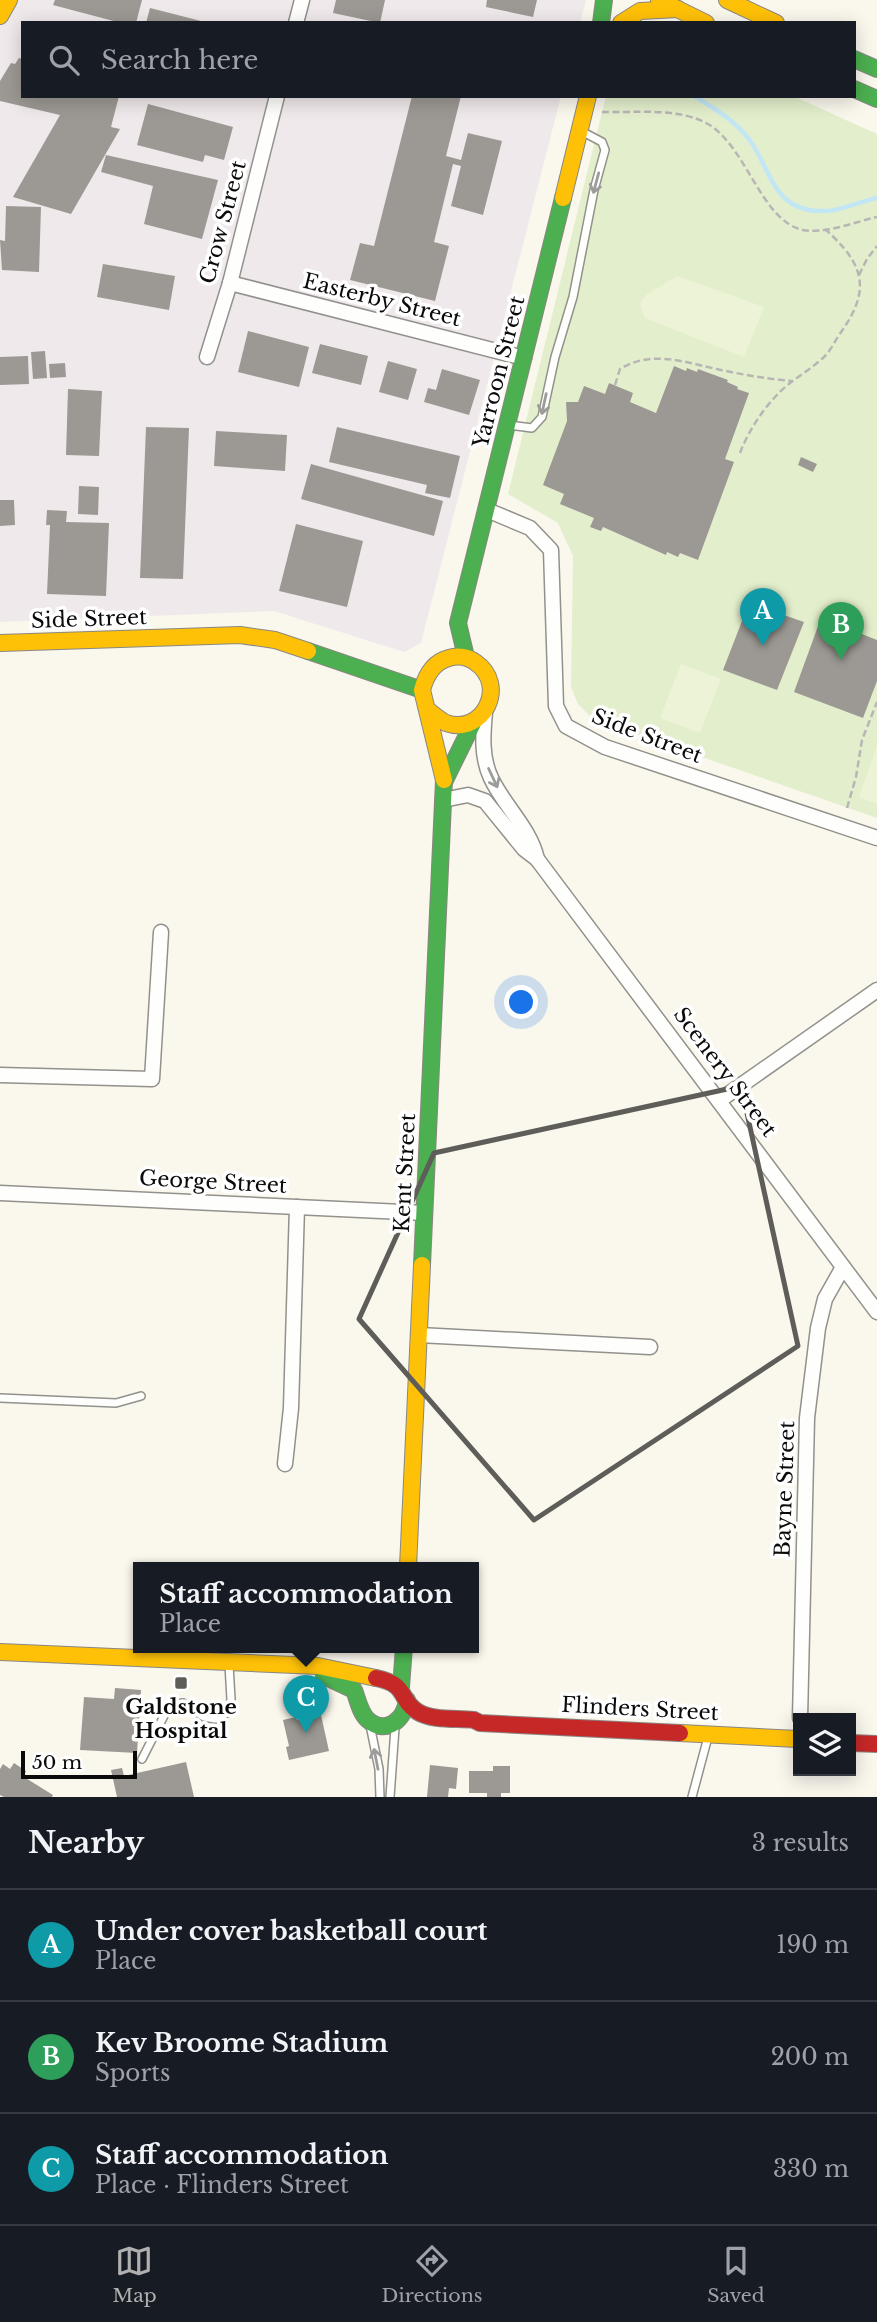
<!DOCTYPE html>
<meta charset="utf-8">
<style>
body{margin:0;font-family:"Libre Baskerville",serif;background:#242831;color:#f1f3f6}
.controls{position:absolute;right:21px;bottom:21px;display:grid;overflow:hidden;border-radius:0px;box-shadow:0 4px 18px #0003}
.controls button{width:63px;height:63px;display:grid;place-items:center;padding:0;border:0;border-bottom:2px solid #363941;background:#171b24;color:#f1f3f6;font:35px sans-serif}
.scale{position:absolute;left:21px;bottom:18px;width:116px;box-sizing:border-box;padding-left:7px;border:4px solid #0a0a0a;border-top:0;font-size:19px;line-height:24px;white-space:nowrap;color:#0a0a0a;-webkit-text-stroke:5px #fff;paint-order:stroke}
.you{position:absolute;left:522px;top:1003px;width:24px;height:24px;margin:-18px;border:5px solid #fff;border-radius:50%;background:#1a73e8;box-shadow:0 0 0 10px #1a73e833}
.badge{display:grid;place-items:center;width:46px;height:46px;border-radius:50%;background:#afb0af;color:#fff;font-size:23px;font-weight:700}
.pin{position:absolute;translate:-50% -58px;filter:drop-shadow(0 2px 4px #0008)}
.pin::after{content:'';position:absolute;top:37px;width:24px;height:21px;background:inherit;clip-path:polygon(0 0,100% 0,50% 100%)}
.popup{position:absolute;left:133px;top:1562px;width:346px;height:91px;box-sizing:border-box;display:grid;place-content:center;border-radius:0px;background:#171b24;filter:drop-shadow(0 2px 5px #0005);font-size:23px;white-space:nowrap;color:#9ea1a6}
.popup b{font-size:26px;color:#f1f3f6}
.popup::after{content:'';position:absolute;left:50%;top:100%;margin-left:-14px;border:14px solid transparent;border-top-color:#171b24}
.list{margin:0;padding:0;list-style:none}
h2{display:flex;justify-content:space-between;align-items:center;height:91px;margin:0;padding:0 28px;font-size:30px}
h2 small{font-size:23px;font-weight:400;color:#9ea1a6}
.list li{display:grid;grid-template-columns:46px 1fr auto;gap:21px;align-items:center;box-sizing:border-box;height:112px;padding:0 28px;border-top:2px solid #363941}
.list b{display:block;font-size:26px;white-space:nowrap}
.list p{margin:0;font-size:23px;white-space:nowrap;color:#9ea1a6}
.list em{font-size:23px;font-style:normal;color:#9ea1a6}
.icon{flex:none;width:38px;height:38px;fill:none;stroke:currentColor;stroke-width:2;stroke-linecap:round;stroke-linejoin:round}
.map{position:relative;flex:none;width:877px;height:1797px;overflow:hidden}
.search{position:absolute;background:#171b24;box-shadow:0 4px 18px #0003;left:21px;right:21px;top:21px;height:77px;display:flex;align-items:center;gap:18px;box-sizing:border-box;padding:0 24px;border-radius:0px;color:#9ea1a6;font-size:26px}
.sheet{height:427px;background:#171b24}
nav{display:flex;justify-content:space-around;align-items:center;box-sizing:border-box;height:98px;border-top:2px solid #363941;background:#171b24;font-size:19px;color:#9ea1a6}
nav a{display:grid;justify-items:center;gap:4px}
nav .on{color:#afb0af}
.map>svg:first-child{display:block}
.industrial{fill:#f0e9eb}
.green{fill:#e3efcc}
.pitch{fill:#edf3d6}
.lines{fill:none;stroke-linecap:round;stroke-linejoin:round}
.stream{stroke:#c3e6f5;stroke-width:4.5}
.building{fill:#9c9994}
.lane-casing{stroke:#92918c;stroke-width:10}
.street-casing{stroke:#92918c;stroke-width:17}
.fast-casing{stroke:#898783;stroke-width:18}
.slow-casing{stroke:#898783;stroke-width:18}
.jam-casing{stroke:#898783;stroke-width:18}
.path{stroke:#b7b6b5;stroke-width:2.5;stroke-dasharray:7 3.5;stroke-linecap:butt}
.lane{stroke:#fefefc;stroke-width:7}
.street{stroke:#fefefc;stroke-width:14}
.fast{stroke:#4caf50;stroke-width:16}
.slow{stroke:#ffc107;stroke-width:16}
.jam{stroke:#c62828;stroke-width:16}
.oneway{stroke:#9c9c9b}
.marked{fill:none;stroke:#5e5d59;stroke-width:5;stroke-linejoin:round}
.poi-dot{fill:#5e5d59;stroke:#fff;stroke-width:2.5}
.labels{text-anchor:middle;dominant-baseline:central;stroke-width:7;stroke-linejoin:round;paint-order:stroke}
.street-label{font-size:21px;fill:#0a0a0a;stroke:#fff}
.poi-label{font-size:21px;font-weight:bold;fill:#0a0a0a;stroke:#fff}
</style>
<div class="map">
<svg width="877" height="1797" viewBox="0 0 877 1797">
<rect width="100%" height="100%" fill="#faf7ed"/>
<!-- industrial -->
<path class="industrial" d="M0,0H586L580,23H23V96H561L421,643L404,652L274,611L0,622Z"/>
<!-- green -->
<path class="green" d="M606,96H793L877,134V818L593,719L578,704L571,687L573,556L558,523L508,494Z"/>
<!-- pitch -->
<g class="pitch">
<path d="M677,276L764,307L744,357L645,318L640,304L646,295Z"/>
<path d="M681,664L721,679L700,733L660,718Z"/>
<path d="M877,746V804L859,797Z"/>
</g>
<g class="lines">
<!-- stream -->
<path class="stream" d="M694,96C714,108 734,120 749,139C771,169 772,210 820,211C839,212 858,202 877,198"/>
</g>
<!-- building -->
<g class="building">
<path d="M55,0H142L136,23H121L53,5Z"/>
<path d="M336,0H385L380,23L333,13Z"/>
<path d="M487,0H537L533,17L486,7Z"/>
<path d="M150,8L205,22V23H146Z"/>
<path d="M19,58L23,59V96H119L111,127L120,129L71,214L13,197L60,115L0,101V81L11,63L15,64Z"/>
<path d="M412,96H461L446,156L461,160L468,133L502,141L483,215L451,206L461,166L453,164L434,242L449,246L435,301L350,280L360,243L374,246Z"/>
<path d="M148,104L233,127L224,160L205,155L203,162L137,145Z"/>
<path d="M106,155L218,180L202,239L144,224L153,186L101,172Z"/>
<path d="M6,206L41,207L39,272L2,270L0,240L5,241Z"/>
<path d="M103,264L175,276L169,310L97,297Z"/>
<path d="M248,331L309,347L299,387L238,372Z"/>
<path d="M320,344L368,356L361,385L312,373Z"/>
<path d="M45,351L47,378L33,379L31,352Z"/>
<path d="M28,356L29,384L0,385V357Z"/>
<path d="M388,361L417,369L408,400L379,392Z"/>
<path d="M65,363L66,377L50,378L49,364Z"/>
<path d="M674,366L686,371L687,368L697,372L698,369L728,380L727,382L738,387L737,389L749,393L725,459L734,462L698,560L680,553L678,557L667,552L666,555L603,527L601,531L590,527L594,518L560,504L564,494L543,485L567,421L566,402H578L584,386L605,394L609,383L633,393L630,402L656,413Z"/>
<path d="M442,369L480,380L469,415L424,402L428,388L436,390Z"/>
<path d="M68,389L102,391L99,456L66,455Z"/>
<path d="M146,427L189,428L183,579L140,578Z"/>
<path d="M337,427L460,456L450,498L425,493L427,485L329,462Z"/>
<path d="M216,431L287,435L285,471L214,466Z"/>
<path d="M801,457L817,464L813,472L798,465Z"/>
<path d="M311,464L443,501L434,536L301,499Z"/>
<path d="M79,486L99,487L98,515L78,514Z"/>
<path d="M0,500H14L15,525L0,526Z"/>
<path d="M47,510L67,511L66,522L109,523L106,596L47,594L50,525H46Z"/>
<path d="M296,524L363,541L347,607L279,591Z"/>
<path d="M749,603L804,622L777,690L723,670Z"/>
<path d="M821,618L877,640V681L863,718L794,692Z"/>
<path d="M115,1688L141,1690L137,1753L80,1750L84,1697L114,1699Z"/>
<path d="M321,1715L329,1751L289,1760L286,1747L289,1746L283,1720L296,1717L297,1720Z"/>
<path d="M186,1762L194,1797H117L111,1770L122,1768L124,1776Z"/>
<path d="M14,1763L26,1771L24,1777L53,1795L52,1797H4L0,1795V1769L3,1764L10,1769Z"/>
<path d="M430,1765L458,1768L456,1789L449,1788L448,1797H427Z"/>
<path d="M493,1766H510V1793H501V1797H487V1793H469V1771H493Z"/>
</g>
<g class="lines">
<!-- lane casing -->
<g class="lane-casing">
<g id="lane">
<path d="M509,425L532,428L542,417L555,357L573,297L594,190L605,150L602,142L583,132"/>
<path d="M0,1398L116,1403L141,1396"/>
<path d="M370,1725L379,1769L380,1797"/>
<path d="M142,1759L169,1706L183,1703L204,1717L215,1719L229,1712L231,1699L229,1665"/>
<path d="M390,1797L395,1728"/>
<path d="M692,1797L708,1737"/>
</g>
</g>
<!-- street casing -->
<g class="street-casing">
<g id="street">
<path d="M296,23L302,0"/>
<path d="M230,283L524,358"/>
<path d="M207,357L230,283L277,96"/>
<path d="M487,510L530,528L551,550L556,706L566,726L605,747L877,838"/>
<path d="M485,712C483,734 481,757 491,778C504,806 530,828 537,859"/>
<path d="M443,800L468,795L485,801L524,849L537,859L877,1312"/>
<path d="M0,1075L152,1079L161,932"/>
<path d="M720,1100L877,990"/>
<path d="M0,1193L424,1213"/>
<path d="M419,1335L650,1347"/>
<path d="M285,1464L291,1408L297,1207"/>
<path d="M800,1718L807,1418L818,1328L825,1299L843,1267"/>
</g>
</g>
<!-- fast casing -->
<g class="fast-casing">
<g id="fast">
<path d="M601,23L604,0"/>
<path d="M854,59L877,69"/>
<path d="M854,89L877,99"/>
<path d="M308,651L422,690"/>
<path d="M466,657L458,623L563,198"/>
<path d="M444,782L473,723"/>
<path d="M422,1265L444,780"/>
<path d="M324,1676L354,1690C358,1700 360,1713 368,1720C386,1736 405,1719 407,1700"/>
<path d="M401,1687L404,1647"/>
</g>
</g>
<!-- slow casing -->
<g class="slow-casing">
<g id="slow">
<path d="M659,0L706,23"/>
<path d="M727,0L776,23"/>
<path d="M0,16L9,0"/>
<path d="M621,23L640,11L678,9"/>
<path d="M563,198L588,96"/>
<path d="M0,643L240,635L275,640L308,651"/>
<path d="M428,710C433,714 440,720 446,723C483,736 509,685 475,662C468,657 458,655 449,658C433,662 426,675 422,690L444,780"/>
<path d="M408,1567L422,1265"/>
<path d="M0,1652L318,1666L376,1678"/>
<path d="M680,1733L798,1739"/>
</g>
</g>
<!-- jam casing -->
<g class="jam-casing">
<g id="jam">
<path d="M376,1678C410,1685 397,1699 418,1712C433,1721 457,1718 474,1720L480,1723L680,1733"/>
<path d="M851,1743L877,1744"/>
</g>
</g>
<!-- path -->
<g class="path">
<path d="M602,112C635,113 678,107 708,124C747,147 761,221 803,230C827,234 854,222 877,217"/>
<path d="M859,275L867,259L877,246"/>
<path d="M615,385L620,369C652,349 687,363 721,370C745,375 768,379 792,381"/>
<path d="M740,453C748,432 762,410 778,394C791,380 809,371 824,357C830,351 834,343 839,335C872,290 865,265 825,229"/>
<path d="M847,808L856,777L862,740L877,702"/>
</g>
<!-- lane -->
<use href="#lane" class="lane"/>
<!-- street -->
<use href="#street" class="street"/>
<!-- fast -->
<use href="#fast" class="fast"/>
<!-- slow -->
<use href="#slow" class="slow"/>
<!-- jam -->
<use href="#jam" class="jam"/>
</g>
<!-- one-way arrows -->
<defs><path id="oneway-shaft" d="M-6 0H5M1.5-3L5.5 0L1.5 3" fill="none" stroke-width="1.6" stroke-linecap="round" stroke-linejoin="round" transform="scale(1.75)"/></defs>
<g class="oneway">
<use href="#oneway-shaft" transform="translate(596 183) rotate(105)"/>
<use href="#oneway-shaft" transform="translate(544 404) rotate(102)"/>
<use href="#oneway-shaft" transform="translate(493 778) rotate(65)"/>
<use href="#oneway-shaft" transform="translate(376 1759) rotate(-101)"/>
</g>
<!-- marked area -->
<path class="marked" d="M741,1086L798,1346L534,1520L359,1319L434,1153Z"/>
<!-- markers -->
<rect class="poi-dot" x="174" y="1676" width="14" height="14" rx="3.5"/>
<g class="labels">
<!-- street labels -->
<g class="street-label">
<text transform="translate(223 222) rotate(-75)">Crow Street</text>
<text transform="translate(382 300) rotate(14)">Easterby Street</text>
<text transform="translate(499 372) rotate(-76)">Yarroon Street</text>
<text transform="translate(89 619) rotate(-2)">Side Street</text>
<text transform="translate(647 736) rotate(21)">Side Street</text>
<text transform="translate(725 1072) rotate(53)">Scenery Street</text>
<text transform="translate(405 1173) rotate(-87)">Kent Street</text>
<text transform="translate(213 1182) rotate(3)">George Street</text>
<text transform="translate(785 1489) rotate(-88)">Bayne Street</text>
<text transform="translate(640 1709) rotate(3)">Flinders Street</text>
</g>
<!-- poi labels -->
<g class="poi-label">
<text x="181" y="1707">Galdstone<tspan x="181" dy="24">Hospital</tspan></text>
</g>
</g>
</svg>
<div class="controls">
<button><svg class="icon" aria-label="layers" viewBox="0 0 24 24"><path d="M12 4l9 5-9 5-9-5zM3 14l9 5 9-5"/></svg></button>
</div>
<div class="scale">50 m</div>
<div class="you"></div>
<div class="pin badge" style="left:763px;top:646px;background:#0f9aa8">A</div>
<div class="pin badge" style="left:841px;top:660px;background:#2e9e5b">B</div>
<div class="pin badge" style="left:306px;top:1733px;background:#0f9aa8">C</div>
<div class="popup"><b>Staff accommodation</b>Place</div>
<div class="search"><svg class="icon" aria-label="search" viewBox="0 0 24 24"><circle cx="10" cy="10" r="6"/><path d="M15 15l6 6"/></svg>Search here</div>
</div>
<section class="sheet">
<h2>Nearby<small>3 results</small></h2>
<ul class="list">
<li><span class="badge" style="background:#0f9aa8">A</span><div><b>Under cover basketball court</b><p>Place</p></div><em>190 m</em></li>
<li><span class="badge" style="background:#2e9e5b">B</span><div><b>Kev Broome Stadium</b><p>Sports</p></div><em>200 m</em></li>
<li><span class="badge" style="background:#0f9aa8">C</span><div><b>Staff accommodation</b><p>Place · Flinders Street</p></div><em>330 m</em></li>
</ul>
</section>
<nav>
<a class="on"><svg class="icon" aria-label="map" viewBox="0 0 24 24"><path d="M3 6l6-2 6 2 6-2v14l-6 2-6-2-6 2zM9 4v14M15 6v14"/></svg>Map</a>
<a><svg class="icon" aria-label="directions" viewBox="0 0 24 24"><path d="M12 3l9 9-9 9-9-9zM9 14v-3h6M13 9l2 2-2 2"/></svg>Directions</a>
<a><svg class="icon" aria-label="saved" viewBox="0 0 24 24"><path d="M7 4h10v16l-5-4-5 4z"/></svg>Saved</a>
</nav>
